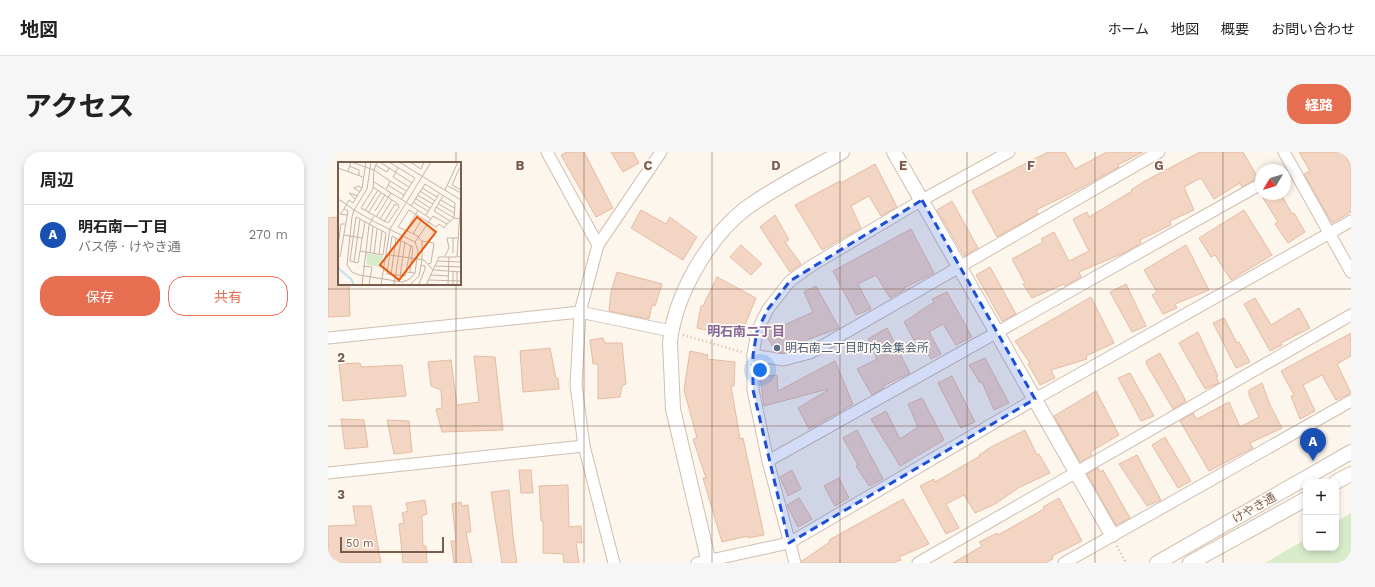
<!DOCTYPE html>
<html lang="ja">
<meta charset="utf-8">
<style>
body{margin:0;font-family:"Work Sans","Noto Sans JP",sans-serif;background:#f6f6f6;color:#222}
.controls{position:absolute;right:12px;bottom:12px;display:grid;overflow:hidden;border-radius:8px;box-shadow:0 2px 6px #0003}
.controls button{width:36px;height:36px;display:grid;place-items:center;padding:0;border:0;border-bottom:1px solid #e0e0e0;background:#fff;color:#222;font:20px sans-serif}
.compass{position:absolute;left:927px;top:12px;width:36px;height:36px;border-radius:50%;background:#fff;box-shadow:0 2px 6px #0003;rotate:232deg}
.scale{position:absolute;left:12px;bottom:10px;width:104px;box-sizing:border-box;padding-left:4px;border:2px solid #7a5c4d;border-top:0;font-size:11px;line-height:14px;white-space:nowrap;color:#7a5c4d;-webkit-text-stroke:3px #fffaf3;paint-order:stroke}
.you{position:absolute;left:432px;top:218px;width:14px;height:14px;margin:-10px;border:3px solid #fff;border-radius:50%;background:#1a73e8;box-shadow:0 0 0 6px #1a73e833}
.badge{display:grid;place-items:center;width:26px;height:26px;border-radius:50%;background:#e76f51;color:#fff;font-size:13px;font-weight:700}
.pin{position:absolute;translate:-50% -33px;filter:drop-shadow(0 1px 2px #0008)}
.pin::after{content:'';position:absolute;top:21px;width:14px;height:12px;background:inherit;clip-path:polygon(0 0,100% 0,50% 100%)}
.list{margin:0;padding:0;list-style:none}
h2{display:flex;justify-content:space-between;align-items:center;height:52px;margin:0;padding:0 16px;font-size:17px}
h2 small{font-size:13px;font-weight:400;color:#767676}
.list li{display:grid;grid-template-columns:26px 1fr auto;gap:12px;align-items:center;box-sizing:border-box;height:60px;padding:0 16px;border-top:1px solid #e0e0e0}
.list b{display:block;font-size:15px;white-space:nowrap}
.list p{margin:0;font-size:13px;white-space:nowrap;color:#767676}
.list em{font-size:13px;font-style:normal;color:#767676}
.actions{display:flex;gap:8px;padding:12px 16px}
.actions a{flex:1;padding:9px 0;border:1px solid #e76f51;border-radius:16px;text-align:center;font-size:14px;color:#e76f51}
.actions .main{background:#e76f51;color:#fff}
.map{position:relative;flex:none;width:1023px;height:411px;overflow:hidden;border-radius:16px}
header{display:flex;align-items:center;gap:24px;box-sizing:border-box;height:56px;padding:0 20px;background:#fff;border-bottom:1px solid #e0e0e0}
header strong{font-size:19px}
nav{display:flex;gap:22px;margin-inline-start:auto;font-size:14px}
.intro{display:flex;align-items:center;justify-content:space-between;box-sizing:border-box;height:96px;padding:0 24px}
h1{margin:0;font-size:28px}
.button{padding:10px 18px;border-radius:16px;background:#e76f51;color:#fff;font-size:14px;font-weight:700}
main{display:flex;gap:24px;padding:0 24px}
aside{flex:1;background:#fff;border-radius:16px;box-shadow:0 2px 6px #0003}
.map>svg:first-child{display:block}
.green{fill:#d8ecc9}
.building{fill:#f3d5c3;stroke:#e6bba3}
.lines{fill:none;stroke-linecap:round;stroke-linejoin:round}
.minor-casing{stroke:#d1beb0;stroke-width:13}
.tertiary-casing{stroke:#d1beb0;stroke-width:16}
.path{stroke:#d9b8a5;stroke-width:2.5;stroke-dasharray:1 3;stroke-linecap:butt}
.minor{stroke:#fff;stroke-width:11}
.tertiary{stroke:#fff;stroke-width:14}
.marked{fill:#1d4ed8;fill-opacity:0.2;stroke:#1d4ed8;stroke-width:3;stroke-dasharray:8 5;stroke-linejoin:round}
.grid{fill:none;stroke:#7a5c4d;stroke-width:1;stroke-opacity:0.55}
.service-dot{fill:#5c6f8a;stroke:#fffaf3;stroke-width:1.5}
.labels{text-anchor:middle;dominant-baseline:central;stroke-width:3.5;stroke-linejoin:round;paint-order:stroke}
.service-label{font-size:12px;fill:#4e5e75;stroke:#fffaf3;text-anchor:start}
.street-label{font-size:12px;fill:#7a5c4d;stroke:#fffaf3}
.neighbourhood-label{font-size:13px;font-weight:bold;fill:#846695;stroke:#fffaf3}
.inset-river{fill:none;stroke:#bfe3e8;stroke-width:2}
.inset-road{fill:none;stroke:#c5b3a7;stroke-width:1}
.view{fill:#e8590c;fill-opacity:0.15;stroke:#e8590c;stroke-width:2}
.inset-edge{fill:none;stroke:#7a5c4d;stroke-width:2}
.grid-label{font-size:13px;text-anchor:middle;font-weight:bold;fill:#7a5c4d;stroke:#fffaf3;stroke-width:3.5;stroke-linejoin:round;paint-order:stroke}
</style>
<header>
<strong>地図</strong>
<nav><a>ホーム</a><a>地図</a><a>概要</a><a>お問い合わせ</a></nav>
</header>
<div class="intro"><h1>アクセス</h1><a class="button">経路</a></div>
<main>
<aside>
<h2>周辺<small></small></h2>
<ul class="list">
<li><span class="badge" style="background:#1a4fb4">A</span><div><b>明石南一丁目</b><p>バス停 · けやき通</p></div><em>270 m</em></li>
</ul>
<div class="actions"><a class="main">保存</a><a>共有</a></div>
</aside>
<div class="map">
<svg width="1023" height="411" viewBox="0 0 1023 411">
<rect width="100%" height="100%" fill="#fdf6ec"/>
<!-- green -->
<path class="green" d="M1023,361V411H937L978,387V396H1008V370Z"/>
<!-- building -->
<g class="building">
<path d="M239,0H256L285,56L268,65L233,3Z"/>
<path d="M283,0H305L311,11L295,20Z"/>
<path d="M720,0H737L747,17L779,0H815L790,13L791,15L751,37L708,58L710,62L669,85L644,39Z"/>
<path d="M872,0H915L930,26L914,35L912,31L886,47L873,26L856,35L866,58L842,69L843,73L812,88L813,91L798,100L751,120L753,125L737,134L736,132L704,146L695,132L697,131L684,107L715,90L713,87L726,80L741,109L761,99L745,67L759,60L761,65L804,39L803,38L817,29Z"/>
<path d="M971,0H1016L1023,14V60L1004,71L976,22L982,19Z"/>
<path d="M547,12L569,55L553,64L541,44L523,54L533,76L494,98L467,53L512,29L513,31Z"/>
<path d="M943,42H953L964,62L966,61L977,80L960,91L947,72L950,70L935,46Z"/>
<path d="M624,49L650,96L636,104L609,58Z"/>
<path d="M313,58L338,72L342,65L369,85L355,108L303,76Z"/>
<path d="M916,58L944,103L903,128L887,103L883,105L871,86Z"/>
<path d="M447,63L461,88L457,90L473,112L462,120L432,75Z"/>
<path d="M11,65V132H21L22,164L0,165V66Z"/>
<path d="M583,77L606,121L576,136V138L562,146L548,123L530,132L543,157L528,163L505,119Z"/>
<path d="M413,93L434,112L423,123L402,105Z"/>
<path d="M858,93L881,138L847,152L849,156L835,162L824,143L829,140L816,118Z"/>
<path d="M662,115L688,162L674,169L648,123Z"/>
<path d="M289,120L334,132L327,154L324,153L321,167L281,159L283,140Z"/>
<path d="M389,125L428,146L415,178L410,184L388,175L387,180L369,176L373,154H375Z"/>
<path d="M798,132L818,174L804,180L782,140Z"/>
<path d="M488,134L511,176L463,194L466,198L455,201L448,200L436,180L451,173L452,175L485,160L476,140Z"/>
<path d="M619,140L644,185L628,193L615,172L601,180L613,202L603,207L591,186L586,188L576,170L606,150L604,147Z"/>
<path d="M763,145L786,191L758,204L759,207L723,218L727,226L712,233L700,212L702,211L687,189Z"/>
<path d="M927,146L943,173L971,156L982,176L953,191L954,193L942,199L916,152Z"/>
<path d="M896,166L909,191L911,190L922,210L908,216L885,171Z"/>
<path d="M559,176L582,221L555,234L556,236L544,243L529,217L549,207L540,187Z"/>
<path d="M870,180L890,224L888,225L891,231L877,237L851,191Z"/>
<path d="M1023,181V204L1009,212L1023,241L1008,248L994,223L975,233L987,259L972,267L963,244L966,243L953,219Z"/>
<path d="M275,186L277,191H294L298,232L294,234L292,245L270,247V212H265L262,188Z"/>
<path d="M222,196L228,226H230L231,237L195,240L192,199Z"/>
<path d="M362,199L380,203L379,207L407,210L406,234H403L412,287L415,286L436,383L420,386V384L394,390L375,326H378L365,287L369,286L356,238Z"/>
<path d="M832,201L858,249L845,257L819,213L818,209Z"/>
<path d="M146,204L167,205L175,278L114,280L108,257L114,256L113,238L103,234L100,210L123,208L129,253L151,250Z"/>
<path d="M657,206L681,251L666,258L654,230L652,231L641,213Z"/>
<path d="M507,209L525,252L517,257L481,277L470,256L500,238V237L436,254L432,225L449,223L450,239Z"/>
<path d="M32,211L33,215L74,213L78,244L15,249L11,212Z"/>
<path d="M802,221L826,264L813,269L790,226Z"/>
<path d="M624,224L647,270L633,276L610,231Z"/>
<path d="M934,231L942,253L954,276L922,291L925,296L881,319L852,269L865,261L869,267L901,250L912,275L931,265L921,243V238Z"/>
<path d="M768,239L791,283L762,300L764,303L752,310L726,264Z"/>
<path d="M594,246L616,288L572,314L543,267L558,259L572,287L590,275L580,252Z"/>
<path d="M13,267L36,268L40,295L17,297Z"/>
<path d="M59,268L81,269L84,300L66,302Z"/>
<path d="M529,278L555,327L541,334L528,314L530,313L515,286Z"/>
<path d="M697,278L709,303L711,302L722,321L692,335L667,352L647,361L636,343L618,352L631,376L618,382L592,334L606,327L607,330L652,304L651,303L663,295Z"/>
<path d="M837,285L863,329L850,336L824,293Z"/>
<path d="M809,303L833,348L819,354L791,312Z"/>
<path d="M770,316L772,320L775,318L802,366L788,373L759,322Z"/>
<path d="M191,318H203L205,341H193Z"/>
<path d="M464,318L473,337L460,344L452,325Z"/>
<path d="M511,326L521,346L507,354L496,334Z"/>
<path d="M240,333L241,375L253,374L254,391L248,390L251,411H236L235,402L215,401V369H213L211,334Z"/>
<path d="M181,338L185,384L189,411H174L163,340Z"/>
<path d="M471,346L484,367L470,375L459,353Z"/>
<path d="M731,346L754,389L724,404L725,407L717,411H625L654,394L651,390L669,381L670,383L716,357L715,355Z"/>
<path d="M575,347L601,392L571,405L573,408L565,411H474V409L502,390L501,388Z"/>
<path d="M97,348L99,362L94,364L95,394H98L99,411H75L71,372L76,371L74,361L80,359L78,351Z"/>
<path d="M133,350L134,354L140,353L143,380H138L144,411H126L123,389H128L124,352Z"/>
<path d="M25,354H43L53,411H0V374L28,373Z"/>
</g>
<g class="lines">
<!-- minor casing -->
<g class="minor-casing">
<g id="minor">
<path d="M219,0L270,93"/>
<path d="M956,0L1023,120"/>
<path d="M0,186L252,160L343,179"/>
<path d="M425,203L455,208L482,201L831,0"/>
<path d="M440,309L933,32"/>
<path d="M0,321L256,294"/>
<path d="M286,411L256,294L248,233L252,160L270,93L333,0"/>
<path d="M369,411L461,391L707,247L1023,69"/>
<path d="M467,411L440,309L425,238V203L429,179L440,157L462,129L483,114L594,48L681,0"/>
<path d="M590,411L1023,163"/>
<path d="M736,411L1023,249"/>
</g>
</g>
<!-- tertiary casing -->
<g class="tertiary-casing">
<g id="tertiary">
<path d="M566,0L784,383"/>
<path d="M1008,330L1023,322"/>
<path d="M381,411L345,257L342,190C347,143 380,86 417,57C447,35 482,18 514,0"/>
<path d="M829,411L1023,300"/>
<path d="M862,411L978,347"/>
</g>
</g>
<!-- path -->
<g class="path">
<path d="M355,183L414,200"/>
<path d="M789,394L798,411"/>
</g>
<!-- minor -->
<use href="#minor" class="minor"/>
<!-- tertiary -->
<use href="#tertiary" class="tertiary"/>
</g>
<!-- marked area -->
<path class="marked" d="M594,48L707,247L461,391L425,238V203L429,179L440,157L462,129Z"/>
<!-- grid -->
<path class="grid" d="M128,0V11M256,0V411M384,0V411M512,0V411M639,0V411M767,0V411M895,0V411M128,132V411M0,137H1023M0,274H1023"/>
<!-- markers -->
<circle class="service-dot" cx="449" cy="196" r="4"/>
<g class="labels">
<!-- service labels -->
<g class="service-label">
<text x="457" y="196">明石南二丁目町内会集会所</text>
</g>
<!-- street labels -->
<g class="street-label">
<text transform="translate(926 356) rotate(-30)">けやき通</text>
</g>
<!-- neighbourhood labels -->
<g class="neighbourhood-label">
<text x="418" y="179">明石南二丁目</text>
</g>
</g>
<!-- overview -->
<g transform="translate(10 10)">
<rect width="123" height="123" fill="#fdf6ec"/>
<path d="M28,91L45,94L44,105L29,103Z" fill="#d8ecc9"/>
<path class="inset-river" d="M0,106L13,117L16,123"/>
<path class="inset-road" d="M42,0L74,21M51,0L77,16L63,38M61,0L123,38M72,0L83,7L86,0M37,3L49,10L51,6M11,4L21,8V13M0,6L25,15M60,6L55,15L71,25M123,7H121L114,23L123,28M10,9L13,0L36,8L52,19L48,28L68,40M52,19L68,29M36,20L47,27M50,23L66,33M110,24L123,31M35,25L60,42L61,45L50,61L23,46L35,27L36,8L39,0M84,26L99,35M107,28L120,0M82,29L97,39M22,30L16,26L20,24L24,26M79,33L95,42M105,34L96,49L112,59M123,35L119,94L123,95M77,36L92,46M0,37L8,42L16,48L33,58L77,80L80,89L77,111L72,117L64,120L21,113L14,110L9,103L14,55L16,48L29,27L33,0M17,37L11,31L20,34M103,38L116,46M75,40L90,49M69,41L93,57M101,42L116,51M73,44L87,22L117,41L116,56L98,45M6,47L2,52L9,53M27,49L40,28M37,49L47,33M30,51L43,31M88,53L101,32M38,55L53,31M42,57L54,38M46,60L57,42L59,44M75,72L84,57M6,73L24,76M84,79L96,81L93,101L90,102M77,80L95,54L109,62L116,56L123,57M0,83L3,62H7M22,89L45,93L48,71L18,55L12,99L20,101L27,60M32,91L35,65M115,91V76M36,92L39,67M41,92L44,69M52,93L86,98L95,108L101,95H119M107,94L111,86L109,76H120M2,95L10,49L6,47L11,38L15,41L24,26L28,0M84,98V79L78,73L60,65L71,48L98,65L101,62L106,66L109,62M99,99L123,100M16,100L22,57M25,104L34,105L31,123M97,104L123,105M68,110L73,83M72,110L75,85L54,74L49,112L67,114L68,110L77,111M53,113L58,76M93,113L111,114M62,114L67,80M90,118L123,119M81,122L87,107V104L83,103M88,122L105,123M24,123L31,63L36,54M43,123L52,67L93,0M56,123L63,78L80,48M72,123L81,114L84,98M88,123L95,108L123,110M110,123L111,95M115,123V109M119,123V109"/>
<path class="view" d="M79,55L98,70L61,118L42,103Z"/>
<rect width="123" height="123" class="inset-edge"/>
</g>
<g class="grid-label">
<text x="192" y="18">B</text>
<text x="320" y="18">C</text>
<text x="448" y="18">D</text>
<text x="575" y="18">E</text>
<text x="703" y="18">F</text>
<text x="831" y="18">G</text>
<text x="13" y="210">2</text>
<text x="13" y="347">3</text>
</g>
</svg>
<div class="controls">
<button>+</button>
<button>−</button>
</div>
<svg class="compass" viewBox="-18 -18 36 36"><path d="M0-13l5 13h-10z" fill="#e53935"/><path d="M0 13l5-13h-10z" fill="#767676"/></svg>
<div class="scale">50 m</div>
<div class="you"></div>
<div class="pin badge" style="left:985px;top:309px;background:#1a4fb4">A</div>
</div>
</main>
